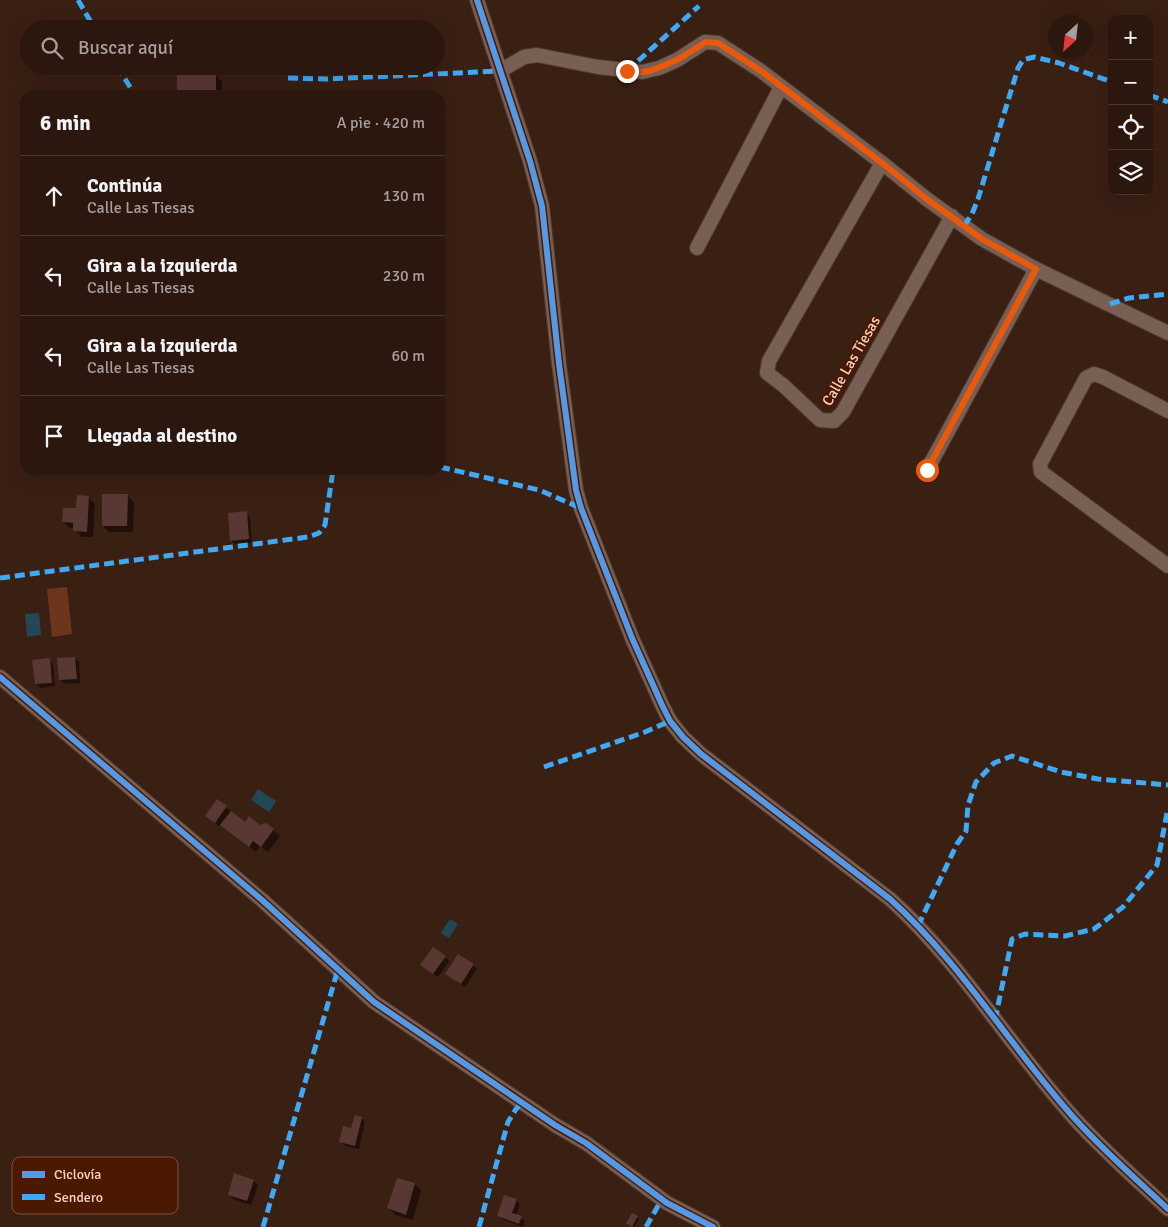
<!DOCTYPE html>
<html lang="es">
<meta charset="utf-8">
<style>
body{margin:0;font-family:Signika,sans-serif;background:#342017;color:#f1f3f6}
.controls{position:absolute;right:15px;top:15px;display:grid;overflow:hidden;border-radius:10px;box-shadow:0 5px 20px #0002}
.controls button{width:45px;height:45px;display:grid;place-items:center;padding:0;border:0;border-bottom:1px solid #48362e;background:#2c170e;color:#f1f3f6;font:25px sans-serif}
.compass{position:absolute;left:1048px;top:15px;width:45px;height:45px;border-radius:50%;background:#2c170e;box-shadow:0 5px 20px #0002;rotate:207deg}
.stop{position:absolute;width:15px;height:15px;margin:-11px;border:4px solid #ea580c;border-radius:50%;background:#fff}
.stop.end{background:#ea580c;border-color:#fff;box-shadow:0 1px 5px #0008}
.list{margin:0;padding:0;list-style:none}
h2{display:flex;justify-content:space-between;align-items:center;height:65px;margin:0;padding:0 20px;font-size:21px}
h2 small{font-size:16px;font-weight:400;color:#a69f9e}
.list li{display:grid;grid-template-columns:32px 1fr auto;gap:15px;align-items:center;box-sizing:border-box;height:80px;padding:0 20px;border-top:1px solid #48362e}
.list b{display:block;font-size:19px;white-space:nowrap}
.list p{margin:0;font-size:16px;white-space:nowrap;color:#a69f9e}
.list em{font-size:16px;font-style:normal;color:#a69f9e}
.icon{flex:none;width:28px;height:28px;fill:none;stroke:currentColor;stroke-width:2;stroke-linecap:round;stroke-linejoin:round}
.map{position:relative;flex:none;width:1168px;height:1227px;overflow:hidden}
.search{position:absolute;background:#2c170e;box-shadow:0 5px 20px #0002;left:20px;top:20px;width:425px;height:55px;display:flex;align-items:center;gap:12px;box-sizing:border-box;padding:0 18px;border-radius:28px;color:#a69f9e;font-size:19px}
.panel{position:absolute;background:#2c170e;box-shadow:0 5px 20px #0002;left:20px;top:90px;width:425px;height:385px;border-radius:15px}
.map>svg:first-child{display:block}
.green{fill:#6e351d}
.water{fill:#224855}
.shadow{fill:#0007}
.building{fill:#593834}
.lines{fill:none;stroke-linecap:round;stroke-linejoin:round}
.minor-casing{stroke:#503930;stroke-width:16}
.minor{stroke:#785f54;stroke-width:14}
.quiet{stroke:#3fa9f5;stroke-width:5;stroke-dasharray:10 5;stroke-linecap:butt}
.cycleway-casing{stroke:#4b1902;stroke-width:9}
.cycleway{stroke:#5399e6;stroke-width:6}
.route{stroke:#ea580c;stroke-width:6}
.labels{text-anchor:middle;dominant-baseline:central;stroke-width:5;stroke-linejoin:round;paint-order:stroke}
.street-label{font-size:15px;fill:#fbd2c2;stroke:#4b1902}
.key{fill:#4b1902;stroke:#80503c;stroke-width:1}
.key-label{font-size:14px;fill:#fbd2c2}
</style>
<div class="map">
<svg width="1168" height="1227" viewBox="0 0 1168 1227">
<rect width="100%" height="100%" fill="#3a1f13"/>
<!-- green -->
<path class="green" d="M67,587L72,634L52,637L47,589Z"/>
<!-- water -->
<g class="water">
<path d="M39,613L41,635L27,637L25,614Z"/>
<path d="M258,789L276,801L269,812L251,800Z"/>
<path d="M450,919L458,924L449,938L441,933Z"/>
</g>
<!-- shadow -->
<g class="shadow">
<path d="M216,75L222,82V95H181L178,91Z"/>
<path d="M127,495L134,502L133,532H109L103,526Z"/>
<path d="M88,497L95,504L93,537H81L74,528H70L63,522Z"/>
<path d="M246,513L250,517L252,543L235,544L231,540Z"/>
<path d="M74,658L79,662L80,683L65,684L61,680Z"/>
<path d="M49,660L53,664L55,686L40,688L36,684Z"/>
<path d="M226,807L245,824L260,826L266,824L280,836L268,852L260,846L256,852L221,824L219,826L211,820Z"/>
<path d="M445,957L449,961L438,977L426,969Z"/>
<path d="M473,965L477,969L465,987L451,977Z"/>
<path d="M361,1118L365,1122L359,1149L345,1146L341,1142Z"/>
<path d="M253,1181L258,1185L251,1205L233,1199L229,1195Z"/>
<path d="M414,1184L421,1190L413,1220L395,1215L389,1208Z"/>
<path d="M516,1200L520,1205L516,1216L525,1221L523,1227L502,1219L498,1215Z"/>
<path d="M633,1214L639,1219L634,1227L629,1225Z"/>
</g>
<!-- building -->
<g class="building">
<path d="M177,72L216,74V93L177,92Z"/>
<path d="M102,494H128L127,526H102Z"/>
<path d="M77,495L89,496L87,532L73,531V523L62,522L63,508H76Z"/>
<path d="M247,511L249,539L230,541L228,513Z"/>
<path d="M75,657L77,679L59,680L57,658Z"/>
<path d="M50,658L52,683L35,684L32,660Z"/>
<path d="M217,799L227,806L215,823L205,816Z"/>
<path d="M231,811L245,822L249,816L260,825L266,823L274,829L261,847L253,841L249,847L220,825Z"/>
<path d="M433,947L446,956L433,974L420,965Z"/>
<path d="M458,954L474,964L461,984L445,974Z"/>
<path d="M355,1115L362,1117L355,1146L339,1142L343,1126L351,1128Z"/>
<path d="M234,1173L254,1180L247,1201L228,1195Z"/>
<path d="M397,1178L415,1183L406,1215L387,1208Z"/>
<path d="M504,1195L517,1199L512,1213L522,1216L519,1224L497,1216Z"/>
<path d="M632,1213L638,1216L632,1227L626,1223Z"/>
</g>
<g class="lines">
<!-- minor casing -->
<g class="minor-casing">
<g id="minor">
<path d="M477,0L530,161L542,206L559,364L576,490L581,508L632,638L662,705L670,721L683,737L701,754L890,899C962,964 1011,1048 1075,1119C1104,1151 1137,1180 1168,1209"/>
<path d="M500,71L524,57L537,55L598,67L642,72L659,68L677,60L705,42L718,43L761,71L882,163L928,200L982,239L1036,269L1168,333"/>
<path d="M882,163L769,361L767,373L784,386L820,420L834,421L843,412L952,216"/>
<path d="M697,248L781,87"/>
<path d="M1168,411L1103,377L1094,374L1086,378L1040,464L1041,472L1168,566"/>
<path d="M927,470L1036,269"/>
<path d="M0,677L262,900L374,1002L555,1125L586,1143L667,1203L713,1227"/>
</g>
</g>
<!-- minor -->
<use href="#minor" class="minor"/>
<!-- quiet -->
<g class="quiet">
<path d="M78,0L95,29"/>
<path d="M117,66L135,95"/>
<path d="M627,71L699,6"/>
<path d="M288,78L327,79L500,71"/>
<path d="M1149,95L1168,102"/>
<path d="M964,226L972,214L978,199L1018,68L1023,60L1034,57L1059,63L1112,82"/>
<path d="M1110,304L1129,298L1168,294"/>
<path d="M440,467L539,490L581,508"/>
<path d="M0,578L308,537L319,533L325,525L333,470"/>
<path d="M544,767L645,732L670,721"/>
<path d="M918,926L957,844L966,831L968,805L976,782L994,763L1012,756L1061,772L1098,779L1168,785"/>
<path d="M995,1020L1012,939L1025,934L1065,936L1094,929L1123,907L1157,865L1168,808"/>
<path d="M263,1227L338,969"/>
<path d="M479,1227L508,1122L516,1109L522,1103"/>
<path d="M646,1227L662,1199"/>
</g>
<!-- cycleway casing -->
<g class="cycleway-casing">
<g id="cycleway">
<path d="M477,0L530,161L542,206L559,364L576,490L581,508L632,638L662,705L670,721L683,737L701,754L890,899C962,964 1011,1048 1075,1119C1104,1151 1137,1180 1168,1209"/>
<path d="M0,677L262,900L374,1002L555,1125L586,1143L667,1203L713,1227"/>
</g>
</g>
<!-- cycleway -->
<use href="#cycleway" class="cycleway"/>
</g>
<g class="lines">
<!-- route -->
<path class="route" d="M627,71L642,72L650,71L677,60L706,42L718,43L761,71L882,163L928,200L982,239L1036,269L927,470"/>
</g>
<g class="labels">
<!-- street labels -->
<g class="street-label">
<text transform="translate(851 361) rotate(-60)">Calle Las Tiesas</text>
</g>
</g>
<!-- legend -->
<rect x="12" y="1157" width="166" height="57" rx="8" class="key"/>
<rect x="22" y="1171" width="23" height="7" fill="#5399e6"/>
<rect x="22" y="1194" width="23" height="6" fill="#3fa9f5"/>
<g class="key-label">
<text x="54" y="1179">Ciclovía</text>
<text x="54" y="1202">Sendero</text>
</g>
</svg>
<div class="controls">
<button>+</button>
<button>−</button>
<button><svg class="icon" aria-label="locate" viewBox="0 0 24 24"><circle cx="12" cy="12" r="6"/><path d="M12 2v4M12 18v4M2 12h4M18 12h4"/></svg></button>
<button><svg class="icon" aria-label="layers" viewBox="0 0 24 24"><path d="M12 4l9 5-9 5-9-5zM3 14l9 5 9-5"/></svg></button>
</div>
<svg class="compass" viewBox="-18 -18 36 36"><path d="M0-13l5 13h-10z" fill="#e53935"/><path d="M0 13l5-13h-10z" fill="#a69f9e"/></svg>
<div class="stop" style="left:927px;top:470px"></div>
<div class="stop end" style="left:627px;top:71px"></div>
<div class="search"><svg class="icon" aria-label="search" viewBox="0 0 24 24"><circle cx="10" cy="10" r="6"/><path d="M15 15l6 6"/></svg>Buscar aquí</div>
<section class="panel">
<h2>6 min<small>A pie · 420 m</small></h2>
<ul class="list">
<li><svg class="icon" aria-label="ahead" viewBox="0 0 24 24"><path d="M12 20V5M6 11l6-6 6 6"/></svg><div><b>Continúa</b><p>Calle Las Tiesas</p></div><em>130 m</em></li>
<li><svg class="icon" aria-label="left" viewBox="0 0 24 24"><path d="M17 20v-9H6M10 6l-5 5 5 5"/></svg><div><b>Gira a la izquierda</b><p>Calle Las Tiesas</p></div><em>230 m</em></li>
<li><svg class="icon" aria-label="left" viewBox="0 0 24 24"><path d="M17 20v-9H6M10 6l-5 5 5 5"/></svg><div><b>Gira a la izquierda</b><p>Calle Las Tiesas</p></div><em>60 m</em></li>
<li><svg class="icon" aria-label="arrive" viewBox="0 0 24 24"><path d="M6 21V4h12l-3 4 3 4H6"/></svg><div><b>Llegada al destino</b></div></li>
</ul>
</section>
</div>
